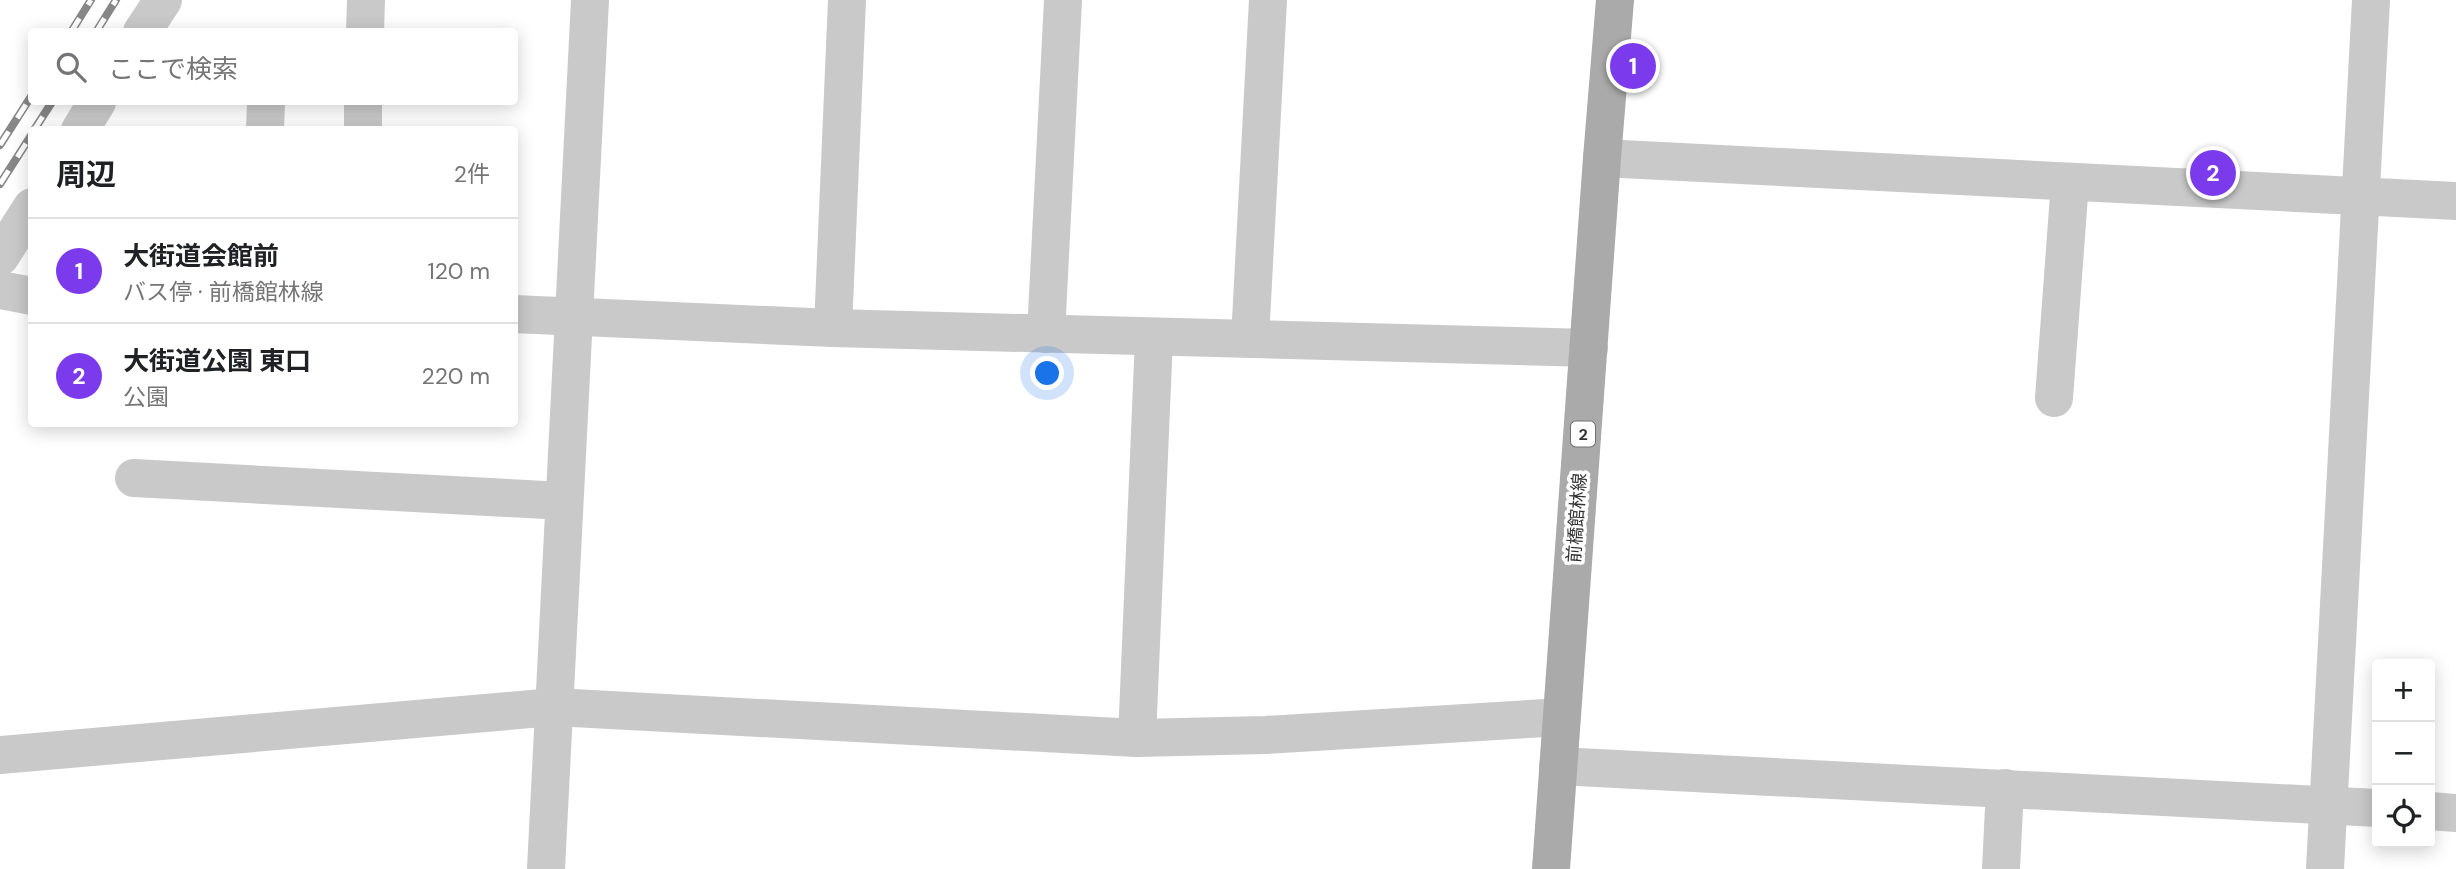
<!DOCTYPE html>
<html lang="ja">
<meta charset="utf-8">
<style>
body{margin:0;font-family:"DM Sans","Noto Sans JP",sans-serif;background:#f2f2f2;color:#202124}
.controls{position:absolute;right:21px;bottom:21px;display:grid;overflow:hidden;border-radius:7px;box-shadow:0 4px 18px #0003}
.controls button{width:63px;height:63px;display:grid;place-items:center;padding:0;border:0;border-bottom:2px solid #e0e0e0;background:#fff;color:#202124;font:35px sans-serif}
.you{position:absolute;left:1048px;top:374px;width:24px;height:24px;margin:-18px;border:5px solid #fff;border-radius:50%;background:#1a73e8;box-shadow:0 0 0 10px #1a73e833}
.badge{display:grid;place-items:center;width:46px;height:46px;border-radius:50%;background:#7c3aed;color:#fff;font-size:23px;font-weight:700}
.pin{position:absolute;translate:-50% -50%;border:4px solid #fff;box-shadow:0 2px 7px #0006}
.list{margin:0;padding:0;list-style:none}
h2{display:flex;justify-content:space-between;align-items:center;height:91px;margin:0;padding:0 28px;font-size:30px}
h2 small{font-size:23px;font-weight:400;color:#757577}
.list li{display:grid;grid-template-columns:46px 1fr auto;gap:21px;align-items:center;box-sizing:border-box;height:105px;padding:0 28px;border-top:2px solid #e0e0e0}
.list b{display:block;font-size:26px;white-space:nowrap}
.list p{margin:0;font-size:23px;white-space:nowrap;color:#757577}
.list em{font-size:23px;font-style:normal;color:#757577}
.icon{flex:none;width:38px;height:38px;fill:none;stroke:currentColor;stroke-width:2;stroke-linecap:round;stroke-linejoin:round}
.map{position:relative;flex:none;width:2456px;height:869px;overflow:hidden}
.search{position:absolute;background:#fff;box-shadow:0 4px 18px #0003;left:28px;top:28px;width:490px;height:77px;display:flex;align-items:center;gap:18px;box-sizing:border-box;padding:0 24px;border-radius:7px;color:#757577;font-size:26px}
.panel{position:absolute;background:#fff;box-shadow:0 4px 18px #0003;left:28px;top:126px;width:490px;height:301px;border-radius:7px}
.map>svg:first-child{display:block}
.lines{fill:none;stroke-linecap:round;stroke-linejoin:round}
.minor{stroke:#c9c9c9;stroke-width:38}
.major{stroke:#aaa;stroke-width:38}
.rail-casing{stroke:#878787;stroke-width:8}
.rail{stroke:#fff;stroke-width:5;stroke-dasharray:16;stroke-linecap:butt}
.labels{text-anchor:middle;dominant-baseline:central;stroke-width:7;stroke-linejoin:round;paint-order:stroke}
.shield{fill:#fff;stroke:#707070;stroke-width:2}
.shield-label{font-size:16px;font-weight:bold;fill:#323232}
.street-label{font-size:18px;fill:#323232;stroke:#fff}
</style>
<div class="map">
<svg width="2456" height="869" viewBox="0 0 2456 869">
<rect width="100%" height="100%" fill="#fff"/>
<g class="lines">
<!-- minor -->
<g class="minor">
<path d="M142,32L163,0"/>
<path d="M365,32L366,0"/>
<path d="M80,130L97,102"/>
<path d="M265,130L266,102"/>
<path d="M363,130V102"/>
<path d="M1602,158L2456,201"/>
<path d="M0,257L32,207"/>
<path d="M0,290L32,296"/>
<path d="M514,314L833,328L1589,348"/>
<path d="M833,328L847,0"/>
<path d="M1046,334L1063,0"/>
<path d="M1250,339L1268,0"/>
<path d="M2054,398L2070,182"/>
<path d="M134,478L564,501"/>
<path d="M1137,738L1154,338"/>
<path d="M0,755L554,707L1137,738L1266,735L1562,717"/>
<path d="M1558,766L2377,808"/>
<path d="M2430,811L2456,813"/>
<path d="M546,869L590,0"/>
<path d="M2001,869L2005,788"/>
<path d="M2325,869L2371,0"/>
</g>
<!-- major -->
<path class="major" d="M1551,869L1602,158L1615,0"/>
<!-- rail casing -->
<g class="rail-casing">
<g id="rail">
<path d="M71,32L91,0"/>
<path d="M96,32L116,0"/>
<path d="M34,130L52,102"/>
<path d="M0,145L32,95"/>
<path d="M0,184L32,134"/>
</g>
</g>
<!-- rail -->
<use href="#rail" class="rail"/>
</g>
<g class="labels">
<!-- shield labels -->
<rect class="shield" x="1571" y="421.5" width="24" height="25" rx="5"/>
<g class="shield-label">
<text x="1583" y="434">2</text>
</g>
<!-- street labels -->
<g class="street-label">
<text transform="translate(1577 518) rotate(-86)">前橋館林線</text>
</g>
</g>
</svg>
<div class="controls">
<button>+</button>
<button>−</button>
<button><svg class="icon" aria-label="locate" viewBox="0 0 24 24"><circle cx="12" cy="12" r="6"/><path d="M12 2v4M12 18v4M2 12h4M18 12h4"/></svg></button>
</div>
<div class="you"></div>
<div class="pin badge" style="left:1633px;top:66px">1</div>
<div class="pin badge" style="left:2213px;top:173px">2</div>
<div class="search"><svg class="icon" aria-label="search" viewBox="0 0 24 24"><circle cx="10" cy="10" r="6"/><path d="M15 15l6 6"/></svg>ここで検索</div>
<section class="panel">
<h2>周辺<small>2件</small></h2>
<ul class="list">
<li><span class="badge">1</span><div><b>大街道会館前</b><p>バス停 · 前橋館林線</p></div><em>120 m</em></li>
<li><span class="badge">2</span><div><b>大街道公園 東口</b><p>公園</p></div><em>220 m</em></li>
</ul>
</section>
</div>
